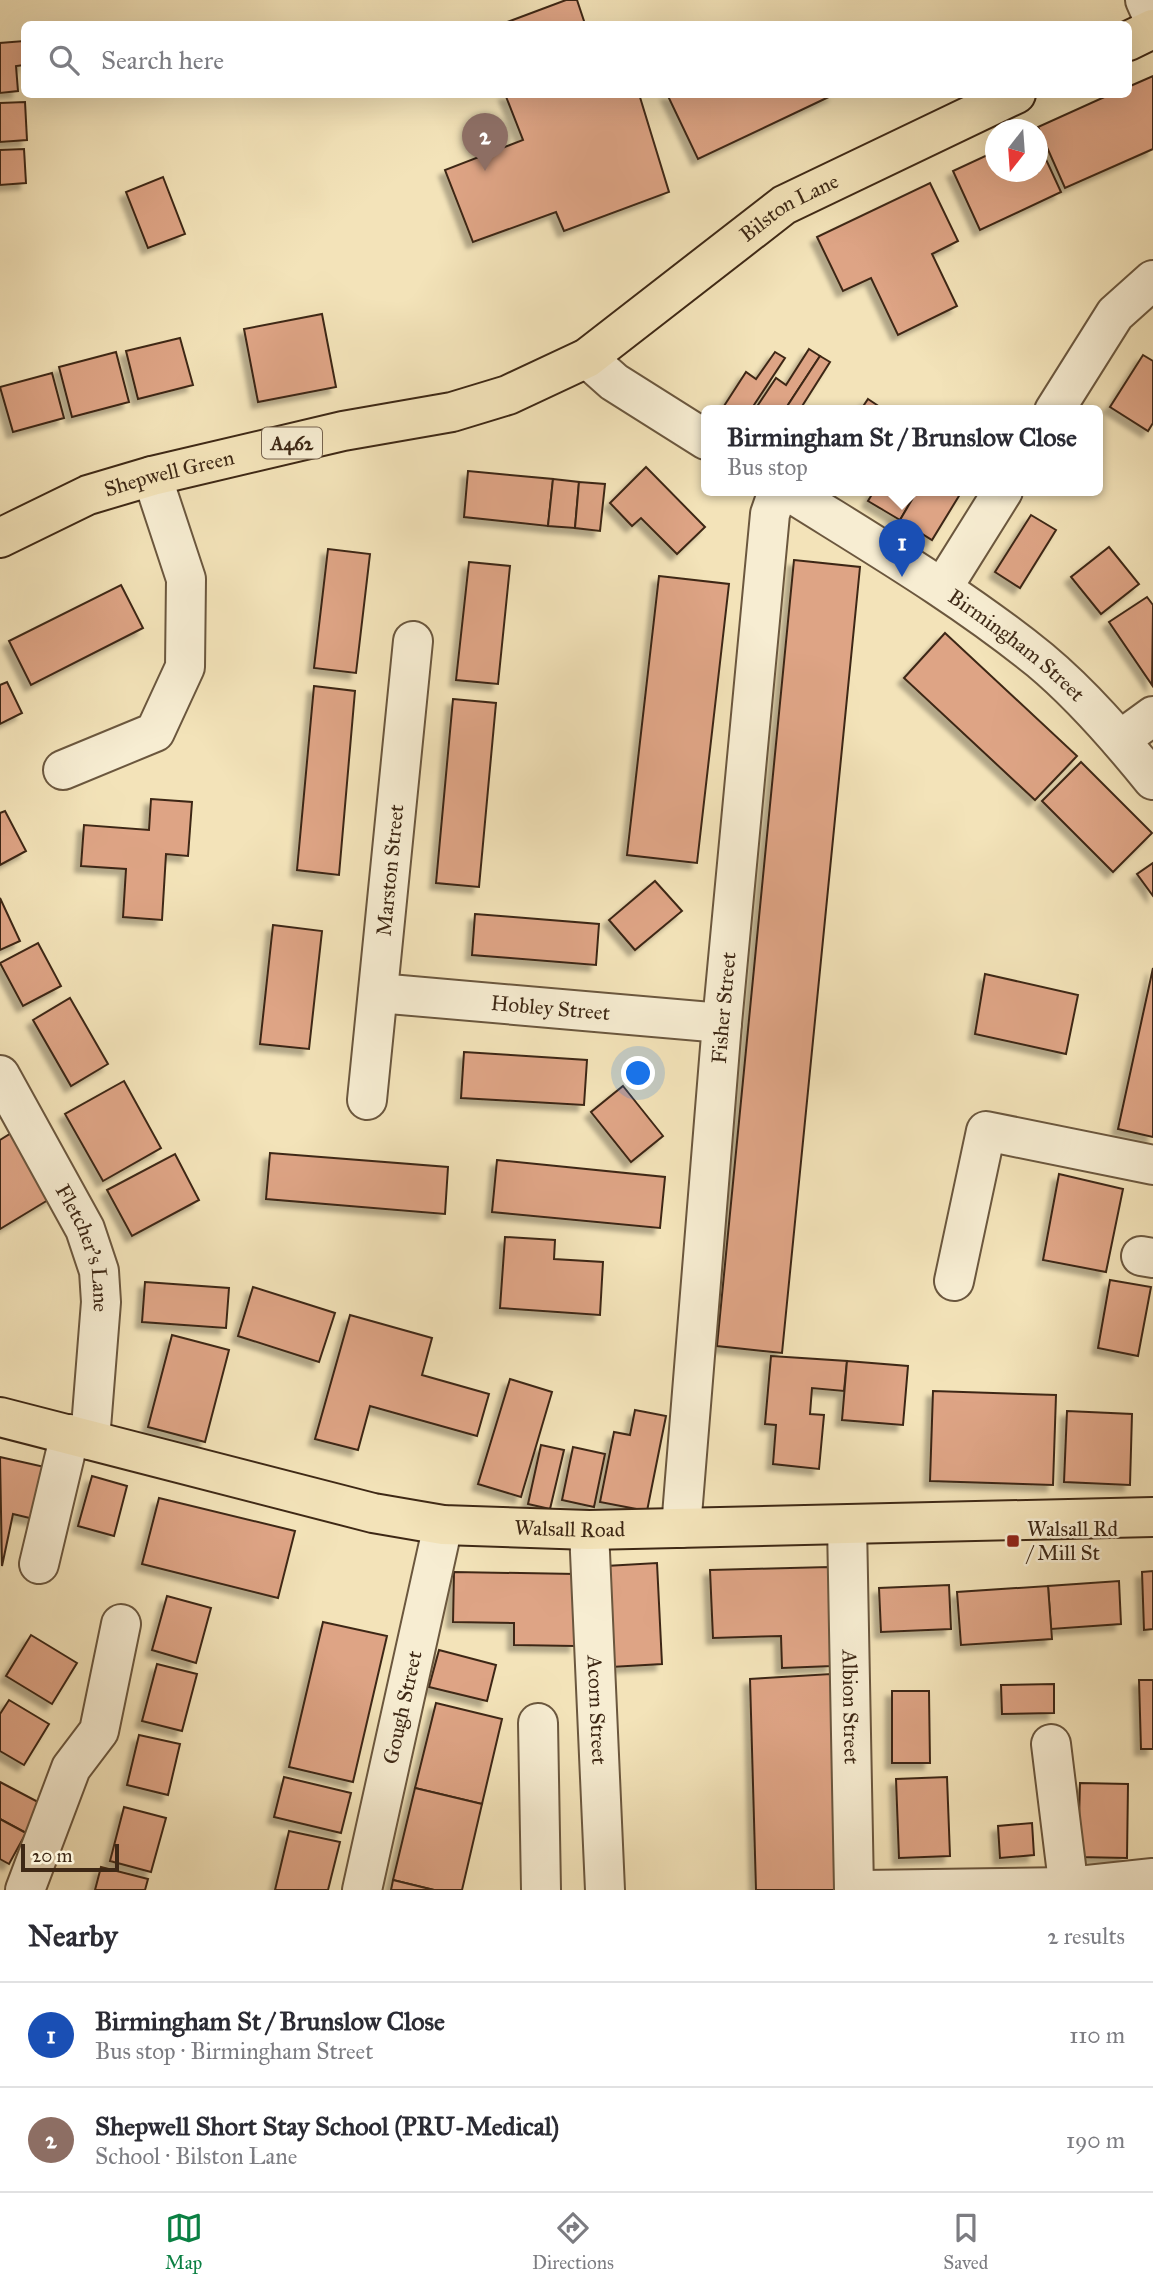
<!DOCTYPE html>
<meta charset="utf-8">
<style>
body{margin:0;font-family:"IM FELL Great Primer",serif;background:#f7f7f7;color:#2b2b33}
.compass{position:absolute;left:985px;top:119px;width:63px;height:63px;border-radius:50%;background:#fff;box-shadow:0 7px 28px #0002;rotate:197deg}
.scale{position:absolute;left:21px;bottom:18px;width:98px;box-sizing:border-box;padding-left:7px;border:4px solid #3e2815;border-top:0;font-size:19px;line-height:24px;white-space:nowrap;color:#3e2815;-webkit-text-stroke:5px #f7edd2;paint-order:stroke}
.you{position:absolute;left:639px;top:1074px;width:24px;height:24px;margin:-18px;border:5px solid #fff;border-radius:50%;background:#1a73e8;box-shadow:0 0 0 10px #1a73e833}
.badge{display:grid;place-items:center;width:46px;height:46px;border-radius:50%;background:#0b8043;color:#fff;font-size:23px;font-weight:700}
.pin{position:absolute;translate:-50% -58px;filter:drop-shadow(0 2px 4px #0008)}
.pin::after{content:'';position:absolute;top:37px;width:24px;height:21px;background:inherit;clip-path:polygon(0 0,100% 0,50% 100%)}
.popup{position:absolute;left:701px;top:405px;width:402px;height:91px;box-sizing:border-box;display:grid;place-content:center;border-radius:10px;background:#fff;filter:drop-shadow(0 2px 5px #0005);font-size:23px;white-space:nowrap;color:#7c7c81}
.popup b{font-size:26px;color:#2b2b33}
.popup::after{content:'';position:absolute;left:50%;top:100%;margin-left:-14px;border:14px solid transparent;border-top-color:#fff}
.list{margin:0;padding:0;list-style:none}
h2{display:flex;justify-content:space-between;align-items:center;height:91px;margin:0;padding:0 28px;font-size:30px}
h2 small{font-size:23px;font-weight:400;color:#7c7c81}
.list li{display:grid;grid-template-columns:46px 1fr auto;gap:21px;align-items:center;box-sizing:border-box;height:105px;padding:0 28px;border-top:2px solid #e1e1e2}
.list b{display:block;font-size:26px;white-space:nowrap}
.list p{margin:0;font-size:23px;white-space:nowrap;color:#7c7c81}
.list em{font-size:23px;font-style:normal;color:#7c7c81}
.icon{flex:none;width:38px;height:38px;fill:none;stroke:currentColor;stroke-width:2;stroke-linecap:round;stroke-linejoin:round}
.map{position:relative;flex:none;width:1153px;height:1890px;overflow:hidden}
.search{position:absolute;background:#fff;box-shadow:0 7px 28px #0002;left:21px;right:21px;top:21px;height:77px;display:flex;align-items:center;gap:18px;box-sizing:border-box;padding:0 24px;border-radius:10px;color:#7c7c81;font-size:26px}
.sheet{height:301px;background:#fff}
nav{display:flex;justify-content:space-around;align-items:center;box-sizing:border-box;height:98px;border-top:2px solid #e1e1e2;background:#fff;font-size:19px;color:#7c7c81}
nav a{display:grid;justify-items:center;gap:4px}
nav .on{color:#0b8043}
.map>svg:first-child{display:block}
.building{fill:#dea485;stroke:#3e2815;stroke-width:2;filter:url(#shadow)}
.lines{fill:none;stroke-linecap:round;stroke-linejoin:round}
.minor-casing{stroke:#6b573e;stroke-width:42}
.major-casing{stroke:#3e2815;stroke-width:42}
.minor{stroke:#f7edd2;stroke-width:38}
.major{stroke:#f3e3b9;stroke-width:38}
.poi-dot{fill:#8f2418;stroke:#f7edd2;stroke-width:2.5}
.labels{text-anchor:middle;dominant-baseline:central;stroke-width:5;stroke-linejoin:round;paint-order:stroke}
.shield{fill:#f7edd2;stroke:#76634e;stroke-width:2}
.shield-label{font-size:19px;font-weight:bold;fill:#3e2815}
.street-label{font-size:21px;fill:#3e2815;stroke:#f7edd2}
.poi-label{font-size:21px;fill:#3e2815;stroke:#f7edd2;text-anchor:start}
</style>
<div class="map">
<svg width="1153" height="1890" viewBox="0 0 1153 1890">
<defs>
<filter id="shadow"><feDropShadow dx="-6" dy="6" stdDeviation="2" flood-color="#0004"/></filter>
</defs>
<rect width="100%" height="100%" fill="#f3e3b9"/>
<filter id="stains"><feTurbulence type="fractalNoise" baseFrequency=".00286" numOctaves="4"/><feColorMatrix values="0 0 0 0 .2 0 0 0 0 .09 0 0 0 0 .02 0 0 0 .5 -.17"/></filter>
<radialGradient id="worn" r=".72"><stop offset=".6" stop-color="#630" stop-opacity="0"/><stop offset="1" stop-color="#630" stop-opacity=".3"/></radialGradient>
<!-- building -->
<g class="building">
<path d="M566,0H577L585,24H502Z"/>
<path d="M24,41V65L16,66L18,91L0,93V43Z"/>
<path d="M1153,76V149L1065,188L1038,127L1111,94H1128V87Z"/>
<path d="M505,94H639L669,192L564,231L556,212L473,242L445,170L523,140Z"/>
<path d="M667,94H835L698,159Z"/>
<path d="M25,102L27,140L0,142V103Z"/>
<path d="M1038,142L1061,192L980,230L953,171L996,151V172H1038Z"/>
<path d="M24,149L26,183L0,185V150Z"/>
<path d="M163,177L185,234L148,248L126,192Z"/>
<path d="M930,183L958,241L932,254L957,306L898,335L871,278L843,291L817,237Z"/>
<path d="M322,314L336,387L258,402L244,329Z"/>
<path d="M180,338L193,385L138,399L126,351Z"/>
<path d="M809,349L820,356L784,411H754L776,378L786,385Z"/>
<path d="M116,352L129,402L72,417L59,367Z"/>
<path d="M775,352L785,358L750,411H730L724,406L746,372L756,379Z"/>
<path d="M1143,355L1153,361V423L1148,431L1110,407Z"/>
<path d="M820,356L830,362L799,411H784Z"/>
<path d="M52,373L64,418L13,432L0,387Z"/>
<path d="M868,399L880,407L878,411H860Z"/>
<path d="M646,467L705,527L677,554L641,518L632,526L610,503Z"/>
<path d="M468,471L553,479L548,526L464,517Z"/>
<path d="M553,479L579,482L575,528L548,526Z"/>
<path d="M579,482L605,484L600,531L575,528Z"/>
<path d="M874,491H917L900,520L868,501Z"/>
<path d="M917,491H962L932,540L900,520Z"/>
<path d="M1031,515L1056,530L1020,588L995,572Z"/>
<path d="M1109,547L1139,584L1101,614L1071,577Z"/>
<path d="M328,549L370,554L356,673L314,668Z"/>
<path d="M794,560L860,567L782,1353L717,1346Z"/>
<path d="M469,562L510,566L498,684L456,680Z"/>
<path d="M659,576L729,584L697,863L627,855Z"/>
<path d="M121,585L143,628L31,685L9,641Z"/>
<path d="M1147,597L1153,605L1152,685L1109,622Z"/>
<path d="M945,633L1077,756L1035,800L904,678Z"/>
<path d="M7,682L22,713L0,724V685Z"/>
<path d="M314,686L355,691L339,875L297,870Z"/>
<path d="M453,699L496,703L479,887L436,883Z"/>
<path d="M1081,762L1152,833L1113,872L1042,801Z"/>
<path d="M151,799L192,802L188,856L166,854L162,920L123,917L126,869L81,866L84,825L149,830Z"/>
<path d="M5,811L26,851L0,865V813Z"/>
<path d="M1153,863V896L1137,874Z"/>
<path d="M655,881L682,911L635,950L609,920Z"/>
<path d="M0,898L20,941L0,950Z"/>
<path d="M475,914L599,924L596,965L472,955Z"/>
<path d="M273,925L322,931L309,1049L260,1044Z"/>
<path d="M38,943L61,986L23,1006L0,963Z"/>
<path d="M1153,968V1137L1118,1129Z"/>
<path d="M985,974L1078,995L1066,1054L975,1034Z"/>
<path d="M70,998L108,1064L71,1086L33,1020Z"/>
<path d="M464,1052L587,1060L584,1105L461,1098Z"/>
<path d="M124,1081L161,1148L103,1181L65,1114Z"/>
<path d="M623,1086L663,1136L631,1162L591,1112Z"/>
<path d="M13,1132L53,1197L0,1229V1140Z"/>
<path d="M270,1153L448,1167L445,1214L266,1199Z"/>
<path d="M175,1154L199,1200L132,1236L107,1190Z"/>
<path d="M497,1160L665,1177L660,1228L492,1212Z"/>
<path d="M1059,1174L1123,1189L1106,1272L1043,1260Z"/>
<path d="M505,1237L555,1240L554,1259L603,1262L600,1315L500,1308Z"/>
<path d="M1110,1280L1151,1287L1138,1356L1098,1348Z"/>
<path d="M145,1282L229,1288L226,1328L142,1322Z"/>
<path d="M253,1287L335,1313L319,1362L238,1336Z"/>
<path d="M350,1315L432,1338L422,1375L489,1394L477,1436L370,1406L358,1450L315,1439Z"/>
<path d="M172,1335L229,1350L205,1442L148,1427Z"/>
<path d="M771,1356L847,1361L844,1391L812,1388L810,1414L824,1415L819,1469L773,1464L776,1425L765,1424Z"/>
<path d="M847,1361L908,1366L903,1425L842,1420Z"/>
<path d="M510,1379L552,1392L521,1497L478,1484Z"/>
<path d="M933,1391L1056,1395L1053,1485L930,1481Z"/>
<path d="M635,1410L666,1416L647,1511L600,1502L614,1432L630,1435Z"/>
<path d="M1067,1411L1132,1414L1130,1485L1064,1482Z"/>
<path d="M541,1445L564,1450L550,1509L528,1504Z"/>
<path d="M573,1447L605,1454L594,1507L562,1500Z"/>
<path d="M0,1457L49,1468L38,1520L13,1514L2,1566Z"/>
<path d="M92,1476L127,1486L114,1536L78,1526Z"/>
<path d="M159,1498L295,1531L278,1598L142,1564Z"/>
<path d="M657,1563L662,1664L611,1667L606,1566Z"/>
<path d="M829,1567L832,1666L782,1668L781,1636L713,1638L710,1570Z"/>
<path d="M1153,1571V1629L1144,1630L1142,1572Z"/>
<path d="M454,1572L576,1574L575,1646L514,1645V1623L453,1622Z"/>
<path d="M1119,1581L1121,1624L1051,1629L1048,1586Z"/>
<path d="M949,1585L951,1629L881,1632L879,1588Z"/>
<path d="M1048,1586L1052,1639L961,1645L957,1592Z"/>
<path d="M167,1596L211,1608L196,1663L152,1650Z"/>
<path d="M323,1622L387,1636L353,1782L289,1767Z"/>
<path d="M31,1635L77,1663L52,1704L6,1676Z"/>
<path d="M439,1650L496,1665L487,1701L429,1687Z"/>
<path d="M157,1664L197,1674L182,1731L142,1721Z"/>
<path d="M831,1674L839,1890H756L750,1679Z"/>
<path d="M1139,1680H1153V1749H1141Z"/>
<path d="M1054,1684V1713L1002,1714L1001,1685Z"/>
<path d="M892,1691H929L930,1763H892Z"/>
<path d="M9,1700L49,1724L24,1765L0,1751V1714Z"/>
<path d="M436,1703L502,1719L482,1804L415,1788Z"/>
<path d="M139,1735L180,1744L168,1795L127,1785Z"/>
<path d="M284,1777L351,1793L341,1833L274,1817Z"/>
<path d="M947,1777L950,1856L899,1858L896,1779Z"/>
<path d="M0,1782L40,1803L26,1833L0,1819Z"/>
<path d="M1080,1783L1128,1784L1127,1858L1078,1857Z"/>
<path d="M415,1788L482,1804L462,1890H434L393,1880Z"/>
<path d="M124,1807L166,1818L151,1872L110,1861Z"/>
<path d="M0,1819L26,1833L9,1864L0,1859Z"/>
<path d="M1032,1823L1034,1855L1000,1858L998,1826Z"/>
<path d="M289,1831L340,1842L328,1890H275Z"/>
<path d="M101,1867L148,1879L145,1890H95Z"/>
<path d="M393,1880L434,1890H391Z"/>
</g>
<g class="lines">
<!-- minor casing -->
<g class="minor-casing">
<g id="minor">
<path d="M1145,0L1153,18"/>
<path d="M587,358L614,382L706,440"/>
<path d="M1054,411L1115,314L1153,280"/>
<path id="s1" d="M788,491C874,545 961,596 1040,660C1082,695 1119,738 1153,780"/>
<path d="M943,587L1003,491"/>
<path d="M1120,740L1153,716"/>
<path d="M63,770L155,732L185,667L186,579L152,476"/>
<path id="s2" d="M378,993L722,1023"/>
<path id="s3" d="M0,1075L85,1229L99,1271L101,1302L90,1440"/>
<path id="s4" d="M367,1100L413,641"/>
<path d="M1141,1256L1153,1258"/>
<path d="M954,1281L986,1131L1153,1165"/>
<path id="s5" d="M847,1525L854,1890"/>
<path id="s6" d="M681,1528L722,1023L770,514L778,491"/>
<path id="s7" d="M589,1530L605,1890"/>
<path d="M39,1564L70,1434"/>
<path d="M538,1723L541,1890"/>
<path d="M1051,1744L1069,1890"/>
<path d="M25,1890L71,1768L99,1731L121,1624"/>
<path id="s8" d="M362,1890L443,1525"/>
<path d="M863,1890L1069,1887L1153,1878"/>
</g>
</g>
<!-- major casing -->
<g class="major-casing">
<g id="major">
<path d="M1128,41L1153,29"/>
<path id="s9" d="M0,538L88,495L152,476L343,431L452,412L508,395L587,358L784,205L1016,94"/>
<path id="s10" d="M0,1417L373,1513L443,1525L589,1530L1153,1517"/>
</g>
</g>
<!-- minor -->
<use href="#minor" class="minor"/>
<!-- major -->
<use href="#major" class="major"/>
</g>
<!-- markers -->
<rect class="poi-dot" x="1006" y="1534" width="14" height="14" rx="3.5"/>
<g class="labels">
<!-- shield labels -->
<rect class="shield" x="262" y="427.5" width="60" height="31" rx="5"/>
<g class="shield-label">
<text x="292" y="443">A462</text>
</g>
<!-- street labels -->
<g class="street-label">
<text stroke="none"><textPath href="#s9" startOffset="870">Bilston Lane</textPath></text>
<text stroke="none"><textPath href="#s9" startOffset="182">Shepwell Green</textPath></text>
<text stroke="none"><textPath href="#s1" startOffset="276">Birmingham Street</textPath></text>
<text stroke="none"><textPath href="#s4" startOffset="231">Marston Street</textPath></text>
<text stroke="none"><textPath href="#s2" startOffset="173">Hobley Street</textPath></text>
<text stroke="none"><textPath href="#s6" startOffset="522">Fisher Street</textPath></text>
<text stroke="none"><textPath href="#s3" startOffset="194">Fletcher's Lane</textPath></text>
<text stroke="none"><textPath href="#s10" startOffset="583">Walsall Road</textPath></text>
<text stroke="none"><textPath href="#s8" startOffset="187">Gough Street</textPath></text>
<text stroke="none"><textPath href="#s5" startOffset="182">Albion Street</textPath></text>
<text stroke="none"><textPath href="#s7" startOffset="180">Acorn Street</textPath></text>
</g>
<!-- poi labels -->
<g class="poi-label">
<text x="1027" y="1529">Walsall Rd<tspan x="1027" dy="24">/ Mill St</tspan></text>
</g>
</g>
<rect width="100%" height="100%" filter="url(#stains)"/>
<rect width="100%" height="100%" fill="url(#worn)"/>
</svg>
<svg class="compass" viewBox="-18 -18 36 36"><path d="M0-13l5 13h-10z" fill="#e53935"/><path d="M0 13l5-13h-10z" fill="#7c7c81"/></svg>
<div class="scale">20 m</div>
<div class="you"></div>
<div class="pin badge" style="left:902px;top:577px;background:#1a4fb4">1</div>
<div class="popup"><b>Birmingham St / Brunslow Close</b>Bus stop</div>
<div class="pin badge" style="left:485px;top:171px;background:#8d6e63">2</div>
<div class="search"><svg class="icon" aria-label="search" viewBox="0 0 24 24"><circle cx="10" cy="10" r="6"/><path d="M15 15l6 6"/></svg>Search here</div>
</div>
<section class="sheet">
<h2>Nearby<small>2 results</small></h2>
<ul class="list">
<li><span class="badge" style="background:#1a4fb4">1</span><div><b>Birmingham St / Brunslow Close</b><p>Bus stop · Birmingham Street</p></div><em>110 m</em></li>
<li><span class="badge" style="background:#8d6e63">2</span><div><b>Shepwell Short Stay School (PRU-Medical)</b><p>School · Bilston Lane</p></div><em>190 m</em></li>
</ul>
</section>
<nav>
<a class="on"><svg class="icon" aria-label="map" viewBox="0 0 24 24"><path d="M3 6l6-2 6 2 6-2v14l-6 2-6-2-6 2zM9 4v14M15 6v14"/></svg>Map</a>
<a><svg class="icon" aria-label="directions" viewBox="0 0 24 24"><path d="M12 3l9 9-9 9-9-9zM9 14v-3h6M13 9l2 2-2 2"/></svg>Directions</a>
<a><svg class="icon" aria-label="saved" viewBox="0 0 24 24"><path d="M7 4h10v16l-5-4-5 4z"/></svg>Saved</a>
</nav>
